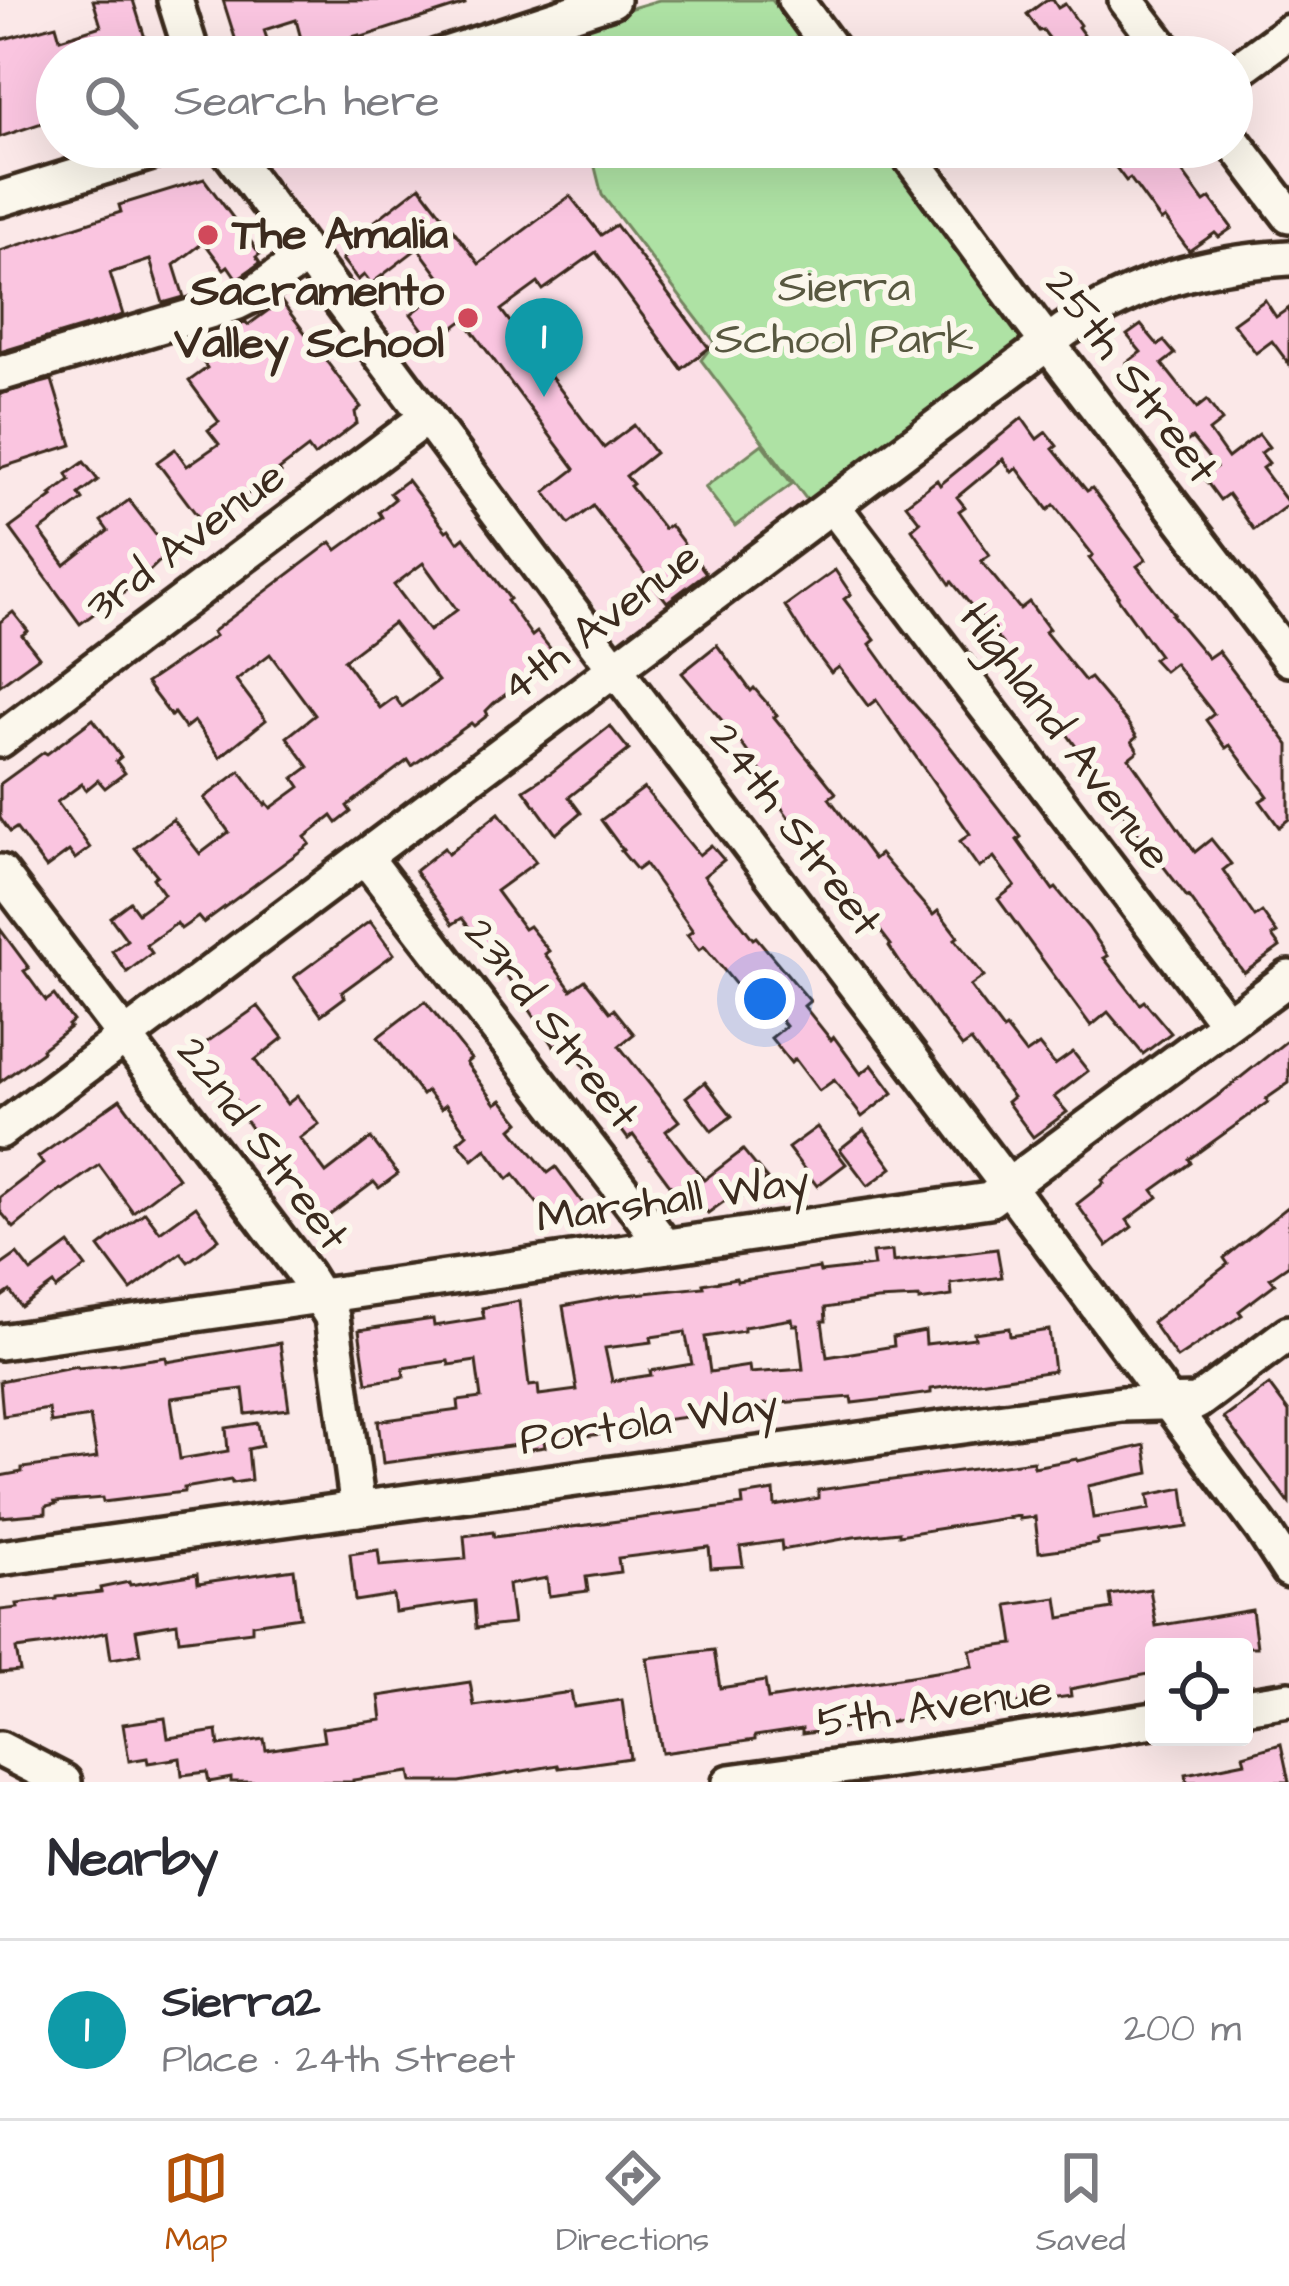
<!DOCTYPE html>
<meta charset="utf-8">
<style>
body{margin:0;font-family:"Architects Daughter",sans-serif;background:#f2f2f3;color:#2b2b33}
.controls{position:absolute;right:36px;bottom:36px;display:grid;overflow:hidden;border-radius:12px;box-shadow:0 12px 48px #0002}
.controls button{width:108px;height:108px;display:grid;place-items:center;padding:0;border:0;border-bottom:3px solid #e1e1e2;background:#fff;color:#2b2b33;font:60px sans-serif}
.you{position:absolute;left:765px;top:999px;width:42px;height:42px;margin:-30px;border:9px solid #fff;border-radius:50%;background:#1a73e8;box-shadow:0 0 0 18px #1a73e833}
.badge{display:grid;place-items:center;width:78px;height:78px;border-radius:50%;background:#b45309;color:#fff;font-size:39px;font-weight:700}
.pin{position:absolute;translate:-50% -99px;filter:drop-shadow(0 3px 6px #0008)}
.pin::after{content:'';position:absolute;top:63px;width:42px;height:36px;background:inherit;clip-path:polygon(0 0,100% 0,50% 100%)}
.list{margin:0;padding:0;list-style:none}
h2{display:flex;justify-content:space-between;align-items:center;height:156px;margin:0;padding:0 48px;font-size:51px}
h2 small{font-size:39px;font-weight:400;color:#7c7c81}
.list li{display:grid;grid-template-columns:78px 1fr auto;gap:36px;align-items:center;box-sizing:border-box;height:180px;padding:0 48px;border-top:3px solid #e1e1e2}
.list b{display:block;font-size:45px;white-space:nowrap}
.list p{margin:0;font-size:39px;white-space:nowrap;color:#7c7c81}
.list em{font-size:39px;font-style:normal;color:#7c7c81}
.icon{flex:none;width:66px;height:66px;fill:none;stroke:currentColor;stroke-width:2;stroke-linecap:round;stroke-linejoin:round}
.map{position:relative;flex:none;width:1289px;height:1782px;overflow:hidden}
.search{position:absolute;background:#fff;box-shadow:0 12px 48px #0002;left:36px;right:36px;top:36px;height:132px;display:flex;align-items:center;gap:30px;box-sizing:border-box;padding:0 42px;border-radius:66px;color:#7c7c81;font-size:45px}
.sheet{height:336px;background:#fff}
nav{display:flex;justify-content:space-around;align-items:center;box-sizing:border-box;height:168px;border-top:3px solid #e1e1e2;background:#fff;font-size:33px;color:#7c7c81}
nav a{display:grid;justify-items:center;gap:6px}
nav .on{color:#b45309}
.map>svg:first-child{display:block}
.built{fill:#fbdee6}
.green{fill:#aee2a4;stroke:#748661;stroke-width:3}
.building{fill:#fac5e0;stroke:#3b2a1e;stroke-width:3;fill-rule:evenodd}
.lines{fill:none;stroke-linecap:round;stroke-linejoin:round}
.minor-casing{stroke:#3b2a1e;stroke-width:42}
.minor{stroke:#fbf7ec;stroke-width:33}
.poi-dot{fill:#d1495b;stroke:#fbf7ec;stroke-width:4.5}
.labels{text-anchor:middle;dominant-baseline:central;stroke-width:12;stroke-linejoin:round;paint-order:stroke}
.poi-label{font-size:45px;font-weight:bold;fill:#3b2a1e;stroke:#fbf7ec;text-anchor:start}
.park-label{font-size:45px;fill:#585840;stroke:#fbf7ec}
.street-label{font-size:45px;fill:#3b2a1e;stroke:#fbf7ec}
</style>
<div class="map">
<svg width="1289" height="1782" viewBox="0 0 1289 1782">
<rect width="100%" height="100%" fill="#fbe8e8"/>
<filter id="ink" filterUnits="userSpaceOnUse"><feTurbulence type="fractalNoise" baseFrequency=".00833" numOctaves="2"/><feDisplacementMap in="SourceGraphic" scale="24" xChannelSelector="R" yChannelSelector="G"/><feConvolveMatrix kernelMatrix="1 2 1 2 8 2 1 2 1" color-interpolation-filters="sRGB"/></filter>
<g filter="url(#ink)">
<!-- built -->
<g class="built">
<path d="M577,24L579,57H476Z"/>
<path d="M253,147H590L602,195L716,342L701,360L810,504L631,638L617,635L253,152Z"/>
</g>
<!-- green -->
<g class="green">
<path d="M659,0H772L815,57H579L577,24Z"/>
<path d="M590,147H882L1017,328L1020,337L1017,348L810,504L701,360L715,342L602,195Z"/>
<path d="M762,444L792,484L735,526L705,487Z"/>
</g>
<!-- building -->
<g class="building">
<path d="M93,0H133L151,57H57V118L0,137V40L56,25L60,39L101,26Z"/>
<path d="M223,0H464L465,4L359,38V35L304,50L296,20L264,30L273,57H241Z"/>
<path d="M1046,0H1053L1058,8L1065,4L1080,25L1078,27L1100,57H1063L1043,30L1039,31L1027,14Z"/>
<path d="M1121,147H1164L1204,202L1210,198L1232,228L1219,237L1215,233L1189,251L1165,218L1161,221L1130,178L1126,181L1108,157Z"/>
<path d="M204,179L260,254L256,257L260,263L237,279L228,266L224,269L204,242L174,265L184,297L163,303L150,260L110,273L123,315L0,352V251L121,212L119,205Z"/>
<path d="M420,186L479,264L570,196L601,235L616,225L709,348L682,369L596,252L543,290L538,283L501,310L604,448L634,425L655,453L626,476L633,484L630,486L664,529L670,525L706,573L667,602L593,506L569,524L545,492L575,469L464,320L433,343L411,314L447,287L418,248L371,284L364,275L358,280L342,259L348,254L343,246Z"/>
<path d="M1265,300L1276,317L1289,308V364L1272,341L1256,353L1233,323Z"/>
<path d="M281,301L361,407L355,412L357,423L314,456L308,448L279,470L281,473L259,489L257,487L205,526L157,462L175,449L187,466L219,444L208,430L219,422L189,381L207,368L195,351L226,328L246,322L248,325Z"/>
<path d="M1141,325L1158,345L1164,341L1175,354L1162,364L1197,408L1207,400L1222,421L1209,431L1228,458L1259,434L1269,447L1261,453L1269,463L1262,468L1289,504L1254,530L1228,494L1220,500L1203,477L1216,467L1192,438L1185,443L1126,363L1141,352L1127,335Z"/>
<path d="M52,380L72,445L0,468V394Z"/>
<path d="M1022,418L1037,439L1046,432L1057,446L1053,449L1087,491L1092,488L1146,560L1137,566L1174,614L1172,615L1208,658L1218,651L1289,745V819L1279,827L1260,801L1268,796L1230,745L1226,748L1206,720L1214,714L1174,663L1164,671L1153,659L1159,655L1117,597L1119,596L1089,558L1093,555L1054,505L1048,510L1017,468L1012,472L1003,459L957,497L965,507L959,511L990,555L981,561L1020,609L1029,602L1049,629L1045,632L1085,681L1090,678L1127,722L1137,737L1132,741L1138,751L1129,758L1195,852L1211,839L1231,864L1223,870L1255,917L1262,912L1277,933L1272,936L1280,947L1244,973L1188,896L1187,897L1134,828L1040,696L1037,697L1000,649L1004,646L952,582L950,584L912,529L920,522L906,504L937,480L940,485Z"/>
<path d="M84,462L98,480L79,494L83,500L40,531L65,565L108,531L101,521L129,500L169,552L141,579L80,624L10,528L52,497L50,495L70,480L67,474Z"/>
<path d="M407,480L446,531L449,529L458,542L464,537L510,599L507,601L532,636L537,632L557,657L494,703L486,711L488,715L474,726L471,723L412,766L408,760L347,806L351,812L337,823L332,816L305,837L310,844L203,923L198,917L181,929L177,923L146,945L152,953L127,972L112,951L127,940L110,917L130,902L138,913L164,894L153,878L157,875L135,848L173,819L200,854L229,832L204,798L240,771L265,805L267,803L271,808L300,787L294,778L309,767L287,737L315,715L270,654L236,680L266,720L220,757L194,721L185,728L174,713L171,716L146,683L215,636L212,632L331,542L337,550L382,517L379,512L395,499L390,493ZM423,563L457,610L429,631L394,585ZM393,623L438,681L402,707L395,697L380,708L344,660Z"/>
<path d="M835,570L851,594L844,599L875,640L870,644L908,697L938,731L1021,837L1017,840L1053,890L1056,888L1088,927L1108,956L1104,958L1140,1004L1144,1001L1171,1033L1143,1054L1108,1012L1091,1026L998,899L1015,886L994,857L979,868L960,841L970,834L876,700L868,706L839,667L831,673L809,644L785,606Z"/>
<path d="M13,612L28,631L22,635L39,657L0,685V622Z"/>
<path d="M717,645L751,691L754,688L777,715L774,717L836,793L829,798L874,859L880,854L933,915L938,911L958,937L955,939L984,976L970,986L1003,1030L1006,1028L1026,1054L1039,1045L1055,1065L1073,1052L1088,1071L1054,1097L1067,1112L1033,1137L1007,1102L1013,1097L971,1041L962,1047L907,973L889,946L891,945L827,861L825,862L796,823L794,825L771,793L774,790L741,743L682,673Z"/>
<path d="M93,719L121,757L116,761L125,773L105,788L98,780L86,790L82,784L57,802L90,848L75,859L69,851L46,868L16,828L10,832L0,818V784L44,752L47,754Z"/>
<path d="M610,726L629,750L569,797L581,813L556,834L524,790L552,772Z"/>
<path d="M644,788L699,855L711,845L724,860L704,876L753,939L756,937L810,1001L804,1006L831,1040L834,1037L861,1074L872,1065L893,1093L862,1117L834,1080L819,1091L795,1059L791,1063L771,1038L786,1026L751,983L741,991L704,946L699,950L687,935L693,931L645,864L637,870L621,851L623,850L601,820Z"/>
<path d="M499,813L536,862L496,891L524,929L529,926L549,951L545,954L571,990L585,980L610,1012L614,1009L634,1034L619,1046L679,1121L666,1131L704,1180L743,1150L767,1179L741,1198L736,1193L708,1213L697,1200L687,1208L633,1135L628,1139L584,1079L590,1074L564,1039L554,1046L487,946L485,948L462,918L453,924L415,871L444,848L448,854Z"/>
<path d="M370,921L394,954L342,992L345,997L321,1015L294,977Z"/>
<path d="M0,929L29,968L24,971L46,1001L54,995L73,1021L68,1025L70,1027L42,1049L43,1051L0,1082Z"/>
<path d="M425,1001L471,1059L466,1063L496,1104L502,1100L520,1122L512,1129L548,1173L556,1167L585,1206L556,1227L514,1174L508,1179L486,1149L473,1160L458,1142L467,1134L446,1105L441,1109L427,1091L422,1095L378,1037Z"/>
<path d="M258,1006L283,1038L255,1060L287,1104L297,1096L319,1124L300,1138L326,1173L371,1138L398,1174L379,1188L374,1182L322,1221L265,1144L263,1145L233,1103L236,1100L197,1049Z"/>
<path d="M1289,1039V1083L1266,1099L1268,1102L1189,1159L1191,1163L1153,1190L1158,1197L1127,1220L1132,1227L1107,1246L1077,1204L1104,1183L1102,1180L1216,1097Z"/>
<path d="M705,1082L732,1116L712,1131L686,1097Z"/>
<path d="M120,1099L178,1178L133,1212L99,1165L63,1190L61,1189L14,1228L0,1211V1197L43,1164L38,1157Z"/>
<path d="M817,1127L846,1164L817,1186L788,1148Z"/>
<path d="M864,1130L892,1168L868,1186L840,1149Z"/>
<path d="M196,1206L219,1239L188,1262L181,1253L131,1290L99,1247L145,1212L160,1232Z"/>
<path d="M1289,1206V1265L1270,1278L1275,1284L1239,1311L1242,1315L1177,1358L1152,1322L1228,1264L1224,1258Z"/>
<path d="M69,1244L86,1267L56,1289L53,1284L21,1307L10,1291L0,1298V1266L17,1254L31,1272Z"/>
<path d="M997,1249L1002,1277L951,1284L952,1296L919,1301V1298L877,1300L825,1308L826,1321H822L827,1357L894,1346L893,1337L925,1331L926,1344L975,1338L974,1333L1009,1328L1010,1336L1049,1330L1054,1371L931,1389V1393L894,1398L852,1403L851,1397L755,1405V1408L663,1420L664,1425L632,1431L544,1440L545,1447L518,1451L517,1445L383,1463L378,1421L459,1410L458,1401L481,1398L476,1361L449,1365L448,1361L403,1368L404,1377L367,1383L359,1330L433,1319L434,1326L484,1318L482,1308L519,1301L529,1386L538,1385L539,1395L577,1390L563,1306L616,1296L704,1287L703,1284L736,1278L737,1281L819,1268L820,1272L874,1266L872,1253L892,1251L893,1262ZM792,1319L793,1325H798L803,1369L750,1373L749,1366L710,1372L705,1337L744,1331V1327ZM685,1332L692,1364L650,1371L651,1375L612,1381L605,1348L652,1342L651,1337Z"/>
<path d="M280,1343L289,1409L246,1414L243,1389L171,1398L180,1459L228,1451L226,1428L258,1423L262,1446L248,1449L251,1480L232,1483L231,1480L184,1488V1492L103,1502L102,1498L55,1502L56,1504L46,1506V1513L0,1517V1476L22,1472V1468L97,1458L90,1417L51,1423L49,1409L3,1416L0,1381L77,1366L78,1368L119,1364L166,1357L167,1362Z"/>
<path d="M1269,1385L1289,1412V1503L1224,1418Z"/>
<path d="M1145,1445L1149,1473L1088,1486L1093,1518L1150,1509L1148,1495L1183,1488L1188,1527L1097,1540L1098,1544L1039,1552L1035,1517L1019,1519V1516L899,1535V1532L854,1537L782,1550L781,1541L740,1547L743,1566L711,1568L709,1547L618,1558L620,1572L586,1577L588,1591L549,1596L547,1578L508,1585L513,1624L476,1628L474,1601L395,1612L393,1595L355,1601L350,1554L378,1550L380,1566L466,1559L464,1536L493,1532L494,1537L743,1505L742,1496L774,1491L775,1506L818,1498V1490L1033,1461L1034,1467L1077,1459L1078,1461Z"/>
<path d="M294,1569L300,1617L252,1624V1631L179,1640L177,1623L136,1630L140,1654L111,1659L107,1632L54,1644L16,1649L20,1671L0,1673V1610L18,1608L17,1604L57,1599V1597L101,1592L100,1588L129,1582L130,1585L197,1574L198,1583Z"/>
<path d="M1150,1589L1156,1626L1252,1610L1257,1647H1154V1673L1070,1689L1071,1696L802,1734V1729L755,1736V1740L662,1753L647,1658L714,1650L720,1688L765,1681L768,1699L973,1666L970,1650L1014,1644L1008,1605L1057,1598L1060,1618L1112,1609L1110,1595Z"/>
<path d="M470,1682L474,1706L571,1692L574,1707L622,1700L630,1758L559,1768L558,1765L459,1782H412L410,1772L353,1780V1782H231V1778L209,1782L207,1772L182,1775L180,1758L148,1763L147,1758L129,1761L123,1724L165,1718L168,1738L217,1731L219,1746L264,1739L266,1750L324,1741L322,1728L382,1720L379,1696Z"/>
<path d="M1281,1744L1289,1782H1187L1186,1774L1245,1762L1243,1755Z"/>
</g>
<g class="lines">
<!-- minor casing -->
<g class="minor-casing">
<g id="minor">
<path d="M175,0L193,57"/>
<path d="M795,0L837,57"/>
<path d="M1126,0L1170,57"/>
<path d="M437,57L612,0"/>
<path d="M1232,74L1289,32"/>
<path d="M1232,140L1289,215"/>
<path d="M226,147L591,637L1008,1186L1263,1530L1289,1570"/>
<path d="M903,147L1031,321L1289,659"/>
<path d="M0,199L168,147"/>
<path d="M0,374L236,303L252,295L306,256"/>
<path d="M833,506L1227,1023"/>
<path d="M0,740L427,417"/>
<path d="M365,857L665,1246"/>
<path d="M0,872L305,1274L332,1317L358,1509"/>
<path d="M0,1131L1065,330C1137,282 1203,263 1289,258"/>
<path d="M0,1342L989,1200L1289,978"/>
<path d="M0,1558L1122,1404L1197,1402L1289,1333"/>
<path d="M1244,1706L1289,1699"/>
<path d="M0,1749L64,1782"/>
<path d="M730,1782L914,1757L1154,1720"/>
</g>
</g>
<!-- minor -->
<use href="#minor" class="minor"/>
</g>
</g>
<!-- markers -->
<g class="poi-dot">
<circle cx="208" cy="235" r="12"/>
<circle cx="468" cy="318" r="12"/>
</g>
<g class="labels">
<!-- poi labels -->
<g class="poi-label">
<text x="232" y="235">The Amalia</text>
<text x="444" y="292" text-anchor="end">Sacramento<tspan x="444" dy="52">Valley School</tspan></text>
</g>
<!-- park labels -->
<g class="park-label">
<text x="844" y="288">Sierra<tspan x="844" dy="52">School Park</tspan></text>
</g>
<!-- street labels -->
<g class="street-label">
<text transform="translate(1131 377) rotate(53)">25th Street</text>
<text transform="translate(186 542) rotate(-37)">3rd Avenue</text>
<text transform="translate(601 623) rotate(-37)">4th Avenue</text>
<text transform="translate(1065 737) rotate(53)">Highland Avenue</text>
<text transform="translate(795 830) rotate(53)">24th Street</text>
<text transform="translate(551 1024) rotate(52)">23rd Street</text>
<text transform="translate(262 1144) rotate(53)">22nd Street</text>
<text transform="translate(673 1200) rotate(-8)">Marshall Way</text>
<text transform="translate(649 1423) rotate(-8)">Portola Way</text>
<text transform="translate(935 1707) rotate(-8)">5th Avenue</text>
</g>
</g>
</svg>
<div class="controls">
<button><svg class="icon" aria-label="locate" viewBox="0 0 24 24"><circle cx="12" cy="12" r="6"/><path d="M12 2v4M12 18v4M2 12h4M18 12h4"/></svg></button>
</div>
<div class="you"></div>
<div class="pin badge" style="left:544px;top:397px;background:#0f9aa8">1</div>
<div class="search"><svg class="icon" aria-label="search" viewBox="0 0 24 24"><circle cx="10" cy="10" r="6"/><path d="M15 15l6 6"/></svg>Search here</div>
</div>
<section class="sheet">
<h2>Nearby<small></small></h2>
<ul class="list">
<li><span class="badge" style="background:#0f9aa8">1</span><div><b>Sierra2</b><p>Place · 24th Street</p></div><em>200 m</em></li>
</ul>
</section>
<nav>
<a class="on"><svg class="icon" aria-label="map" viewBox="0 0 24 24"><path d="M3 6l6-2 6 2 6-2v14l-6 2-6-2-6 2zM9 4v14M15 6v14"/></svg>Map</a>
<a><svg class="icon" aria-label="directions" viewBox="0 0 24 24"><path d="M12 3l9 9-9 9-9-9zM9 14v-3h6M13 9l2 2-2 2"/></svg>Directions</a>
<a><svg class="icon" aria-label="saved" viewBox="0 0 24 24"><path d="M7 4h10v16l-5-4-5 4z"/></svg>Saved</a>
</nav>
